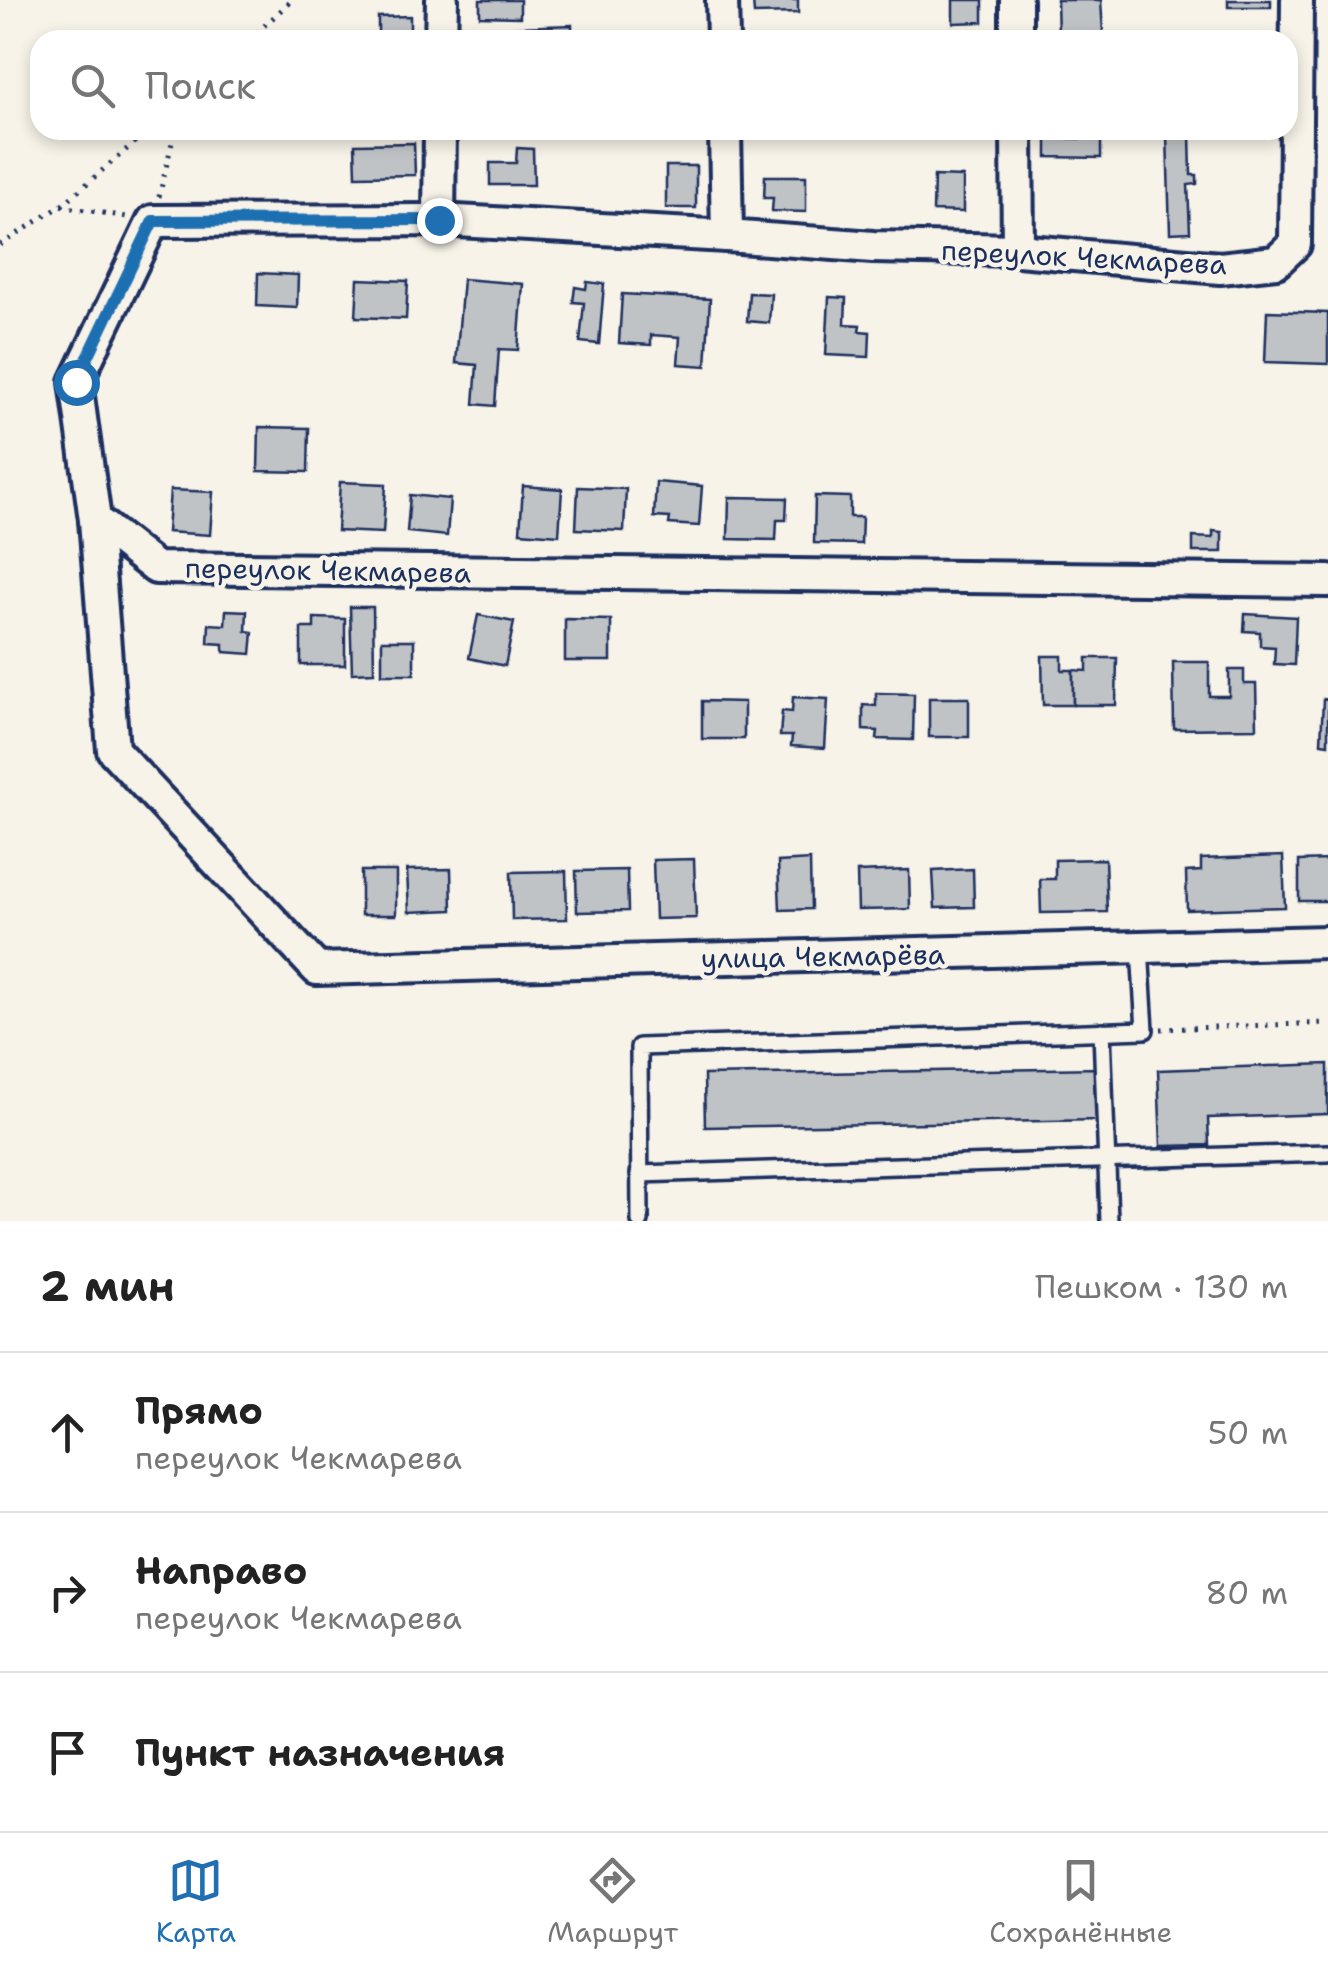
<!DOCTYPE html>
<html lang="ru">
<meta charset="utf-8">
<style>
body{margin:0;font-family:"Shantell Sans",sans-serif;background:#f6f6f6;color:#222}
.stop{position:absolute;width:30px;height:30px;margin:-22px;border:8px solid #1f6fb2;border-radius:50%;background:#fff}
.stop.end{background:#1f6fb2;border-color:#fff;box-shadow:0 2px 10px #0008}
.list{margin:0;padding:0;list-style:none}
h2{display:flex;justify-content:space-between;align-items:center;height:130px;margin:0;padding:0 40px;font-size:42px}
h2 small{font-size:32px;font-weight:400;color:#767676}
.list li{display:grid;grid-template-columns:65px 1fr auto;gap:30px;align-items:center;box-sizing:border-box;height:160px;padding:0 40px;border-top:2px solid #e0e0e0}
.list b{display:block;font-size:38px;white-space:nowrap}
.list p{margin:0;font-size:32px;white-space:nowrap;color:#767676}
.list em{font-size:32px;font-style:normal;color:#767676}
.icon{flex:none;width:55px;height:55px;fill:none;stroke:currentColor;stroke-width:2;stroke-linecap:round;stroke-linejoin:round}
.map{position:relative;flex:none;width:1328px;height:1221px;overflow:hidden}
.search{position:absolute;background:#fff;box-shadow:0 5px 15px #0003;left:30px;right:30px;top:30px;height:110px;display:flex;align-items:center;gap:25px;box-sizing:border-box;padding:0 35px;border-radius:30px;color:#767676;font-size:38px}
.sheet{height:610px;background:#fff}
nav{display:flex;justify-content:space-around;align-items:center;box-sizing:border-box;height:140px;border-top:2px solid #e0e0e0;background:#fff;font-size:28px;color:#767676}
nav a{display:grid;justify-items:center;gap:5px}
nav .on{color:#1f6fb2}
.map>svg:first-child{display:block}
.building{fill:#c0c3c5;stroke:#1b2f5e;stroke-width:2.5}
.lines{fill:none;stroke-linecap:round;stroke-linejoin:round}
.service-casing{stroke:#1b2f5e;stroke-width:22}
.minor-casing{stroke:#1b2f5e;stroke-width:38}
.path{stroke:#1b2f5e;stroke-width:5;stroke-dasharray:2.5 8;stroke-linecap:butt}
.service{stroke:#f7f3e8;stroke-width:15}
.minor{stroke:#f7f3e8;stroke-width:30}
.route{stroke:#1f6fb2;stroke-width:12}
.labels{text-anchor:middle;dominant-baseline:central;stroke-width:9;stroke-linejoin:round;paint-order:stroke}
.street-label{font-size:28px;fill:#1b2f5e;stroke:#f7f3e8}
</style>
<div class="map">
<svg width="1328" height="1221" viewBox="0 0 1328 1221">
<rect width="100%" height="100%" fill="#f7f3e8"/>
<filter id="ink" filterUnits="userSpaceOnUse"><feTurbulence type="fractalNoise" baseFrequency=".01" numOctaves="2"/><feDisplacementMap in="SourceGraphic" scale="20" xChannelSelector="R" yChannelSelector="G"/><feConvolveMatrix kernelMatrix="1 2 1 2 8 2 1 2 1" color-interpolation-filters="sRGB"/></filter>
<g filter="url(#ink)">
<!-- building -->
<g class="building">
<path d="M480,0H520V17L480,16Z"/>
<path d="M753,0H798V13L754,14Z"/>
<path d="M953,0H983V22L953,23Z"/>
<path d="M1057,0H1101L1103,33L1058,35Z"/>
<rect x="1228" y="0" width="43" height="7"/>
<path d="M410,16V37L378,38V17Z"/>
<path d="M572,25V40H465L464,29Z"/>
<path d="M1228,130H1277V135L1228,134Z"/>
<path d="M1190,134L1191,175H1197V184L1188,185L1190,232L1170,233L1167,135Z"/>
<path d="M1047,138L1101,139V158L1047,157Z"/>
<path d="M414,143L415,175L356,176L355,144Z"/>
<path d="M517,148L533,149L534,185H490V163H516Z"/>
<rect x="666" y="166" width="30" height="42"/>
<path d="M765,176H806V212L772,211L773,198H764Z"/>
<path d="M934,176L963,177V212L933,211Z"/>
<path d="M258,273L298,275L297,308L257,306Z"/>
<path d="M358,279L408,281L406,319L356,317Z"/>
<path d="M463,279L523,284L518,350L499,349L495,406L474,404L477,365L456,363Z"/>
<path d="M587,282L604,284L599,344L580,342L584,303L573,302L575,287L586,289Z"/>
<path d="M749,293L771,294L769,323L747,321Z"/>
<path d="M622,294L710,299L706,366L678,364L680,337L651,335V345L619,343Z"/>
<path d="M829,297L846,298L845,324L860,325L859,331L870,332L869,357L826,355Z"/>
<path d="M1267,311L1328,313V364L1265,362Z"/>
<path d="M259,427L309,428L308,472L258,471Z"/>
<path d="M340,482L386,484L383,533L337,531Z"/>
<path d="M656,482L702,486L699,526L669,524L670,518L654,517Z"/>
<path d="M523,486L562,489L559,535L520,532Z"/>
<path d="M578,487L626,489L624,531L576,529Z"/>
<path d="M170,490L213,492L210,535L167,532Z"/>
<path d="M410,495L450,499L447,536L407,532Z"/>
<path d="M815,496L850,497V517H862L861,544L814,543Z"/>
<path d="M729,497L787,498L786,520H777L776,540L728,539Z"/>
<path d="M1213,531L1222,532V552H1193V537L1213,538Z"/>
<path d="M350,607H373L374,672L352,673Z"/>
<path d="M226,610L247,611L246,631L253,632L251,654L224,652V644L208,643L209,624L225,625Z"/>
<path d="M1245,614L1296,617L1294,665L1274,664L1275,647L1260,646V632L1244,631Z"/>
<path d="M478,615L514,622L505,666L469,658Z"/>
<path d="M314,618L345,619V665H301V628H314Z"/>
<path d="M565,619L611,620V661H565Z"/>
<rect x="382" y="640" width="32" height="34"/>
<path d="M1042,656H1062V670H1073V705H1043Z"/>
<path d="M1087,658H1117L1116,705H1073V670L1087,671Z"/>
<path d="M1173,662H1209V696H1229V670H1244V684H1256L1257,728L1174,729Z"/>
<path d="M876,693L914,694L913,740L877,739L878,731L863,730V705L876,706Z"/>
<path d="M793,697L828,699L825,748L791,746L792,736H780L782,711L792,712Z"/>
<rect x="929" y="698" width="40" height="39"/>
<path d="M1323,699H1328V744L1321,743Z"/>
<path d="M702,701L744,702V739H702Z"/>
<path d="M1283,856L1285,907L1187,910L1186,872L1201,871V859Z"/>
<path d="M694,859L696,918L655,919L653,860Z"/>
<path d="M1105,859L1107,912L1041,913L1040,879H1055V860Z"/>
<path d="M810,860L811,909L780,910L778,862Z"/>
<path d="M1328,860V901H1299V861Z"/>
<path d="M451,869L452,910L409,912L407,870Z"/>
<path d="M973,869L974,907L935,908L933,871Z"/>
<path d="M627,870L628,911L577,912L576,871Z"/>
<path d="M909,870L910,909L858,910L857,872Z"/>
<rect x="361" y="871" width="35" height="44"/>
<path d="M566,871L567,919L512,920L511,872Z"/>
<path d="M1328,1064V1114L1208,1118L1209,1145L1161,1146L1158,1070Z"/>
<path d="M1099,1068L1100,1120L705,1127L704,1075Z"/>
</g>
<g class="lines">
<!-- service casing -->
<g class="service-casing">
<g id="service">
<path d="M1102,1031L1109,1221"/>
<path d="M639,1174L1328,1153"/>
<path d="M640,1221L639,1047L1145,1030L1140,948"/>
</g>
</g>
<!-- minor casing -->
<g class="minor-casing">
<g id="minor">
<path d="M722,0L723,40"/>
<path d="M1016,0V40"/>
<path d="M1297,0L1295,244L1276,262L1220,268L1018,250L873,247L727,236L439,220L153,221L76,382L95,520L156,568L1328,581"/>
<path d="M441,40L442,0"/>
<path d="M725,130L727,236"/>
<path d="M1017,130L1018,250"/>
<path d="M439,220L440,130"/>
<path d="M95,520L113,750L317,969L1328,942"/>
</g>
</g>
<!-- path -->
<g class="path">
<path d="M249,40L292,0"/>
<path d="M159,197L175,130"/>
<path d="M61,206L127,217"/>
<path d="M0,245L61,206L149,130"/>
<path d="M1161,1029L1328,1023"/>
</g>
<!-- service -->
<use href="#service" class="service"/>
<!-- minor -->
<use href="#minor" class="minor"/>
</g>
</g>
<g class="lines" filter="url(#ink)">
<!-- route -->
<path class="route" d="M76,382L153,221L439,220"/>
</g>
<g class="labels">
<!-- street labels -->
<g class="street-label">
<text transform="translate(1084 257) rotate(3)">переулок Чекмарева</text>
<text transform="translate(328 570) rotate(1)">переулок Чекмарева</text>
<text transform="translate(823 956) rotate(-1)">улица Чекмарёва</text>
</g>
</g>
</svg>
<div class="stop" style="left:76px;top:382px"></div>
<div class="stop end" style="left:439px;top:220px"></div>
<div class="search"><svg class="icon" aria-label="search" viewBox="0 0 24 24"><circle cx="10" cy="10" r="6"/><path d="M15 15l6 6"/></svg>Поиск</div>
</div>
<section class="sheet">
<h2>2 мин<small>Пешком · 130 m</small></h2>
<ul class="list">
<li><svg class="icon" aria-label="ahead" viewBox="0 0 24 24"><path d="M12 20V5M6 11l6-6 6 6"/></svg><div><b>Прямо</b><p>переулок Чекмарева</p></div><em>50 m</em></li>
<li><svg class="icon" aria-label="right" viewBox="0 0 24 24"><path d="M7 20v-9h11M14 6l5 5-5 5"/></svg><div><b>Направо</b><p>переулок Чекмарева</p></div><em>80 m</em></li>
<li><svg class="icon" aria-label="arrive" viewBox="0 0 24 24"><path d="M6 21V4h12l-3 4 3 4H6"/></svg><div><b>Пункт назначения</b></div></li>
</ul>
</section>
<nav>
<a class="on"><svg class="icon" aria-label="map" viewBox="0 0 24 24"><path d="M3 6l6-2 6 2 6-2v14l-6 2-6-2-6 2zM9 4v14M15 6v14"/></svg>Карта</a>
<a><svg class="icon" aria-label="directions" viewBox="0 0 24 24"><path d="M12 3l9 9-9 9-9-9zM9 14v-3h6M13 9l2 2-2 2"/></svg>Маршрут</a>
<a><svg class="icon" aria-label="saved" viewBox="0 0 24 24"><path d="M7 4h10v16l-5-4-5 4z"/></svg>Сохранённые</a>
</nav>
